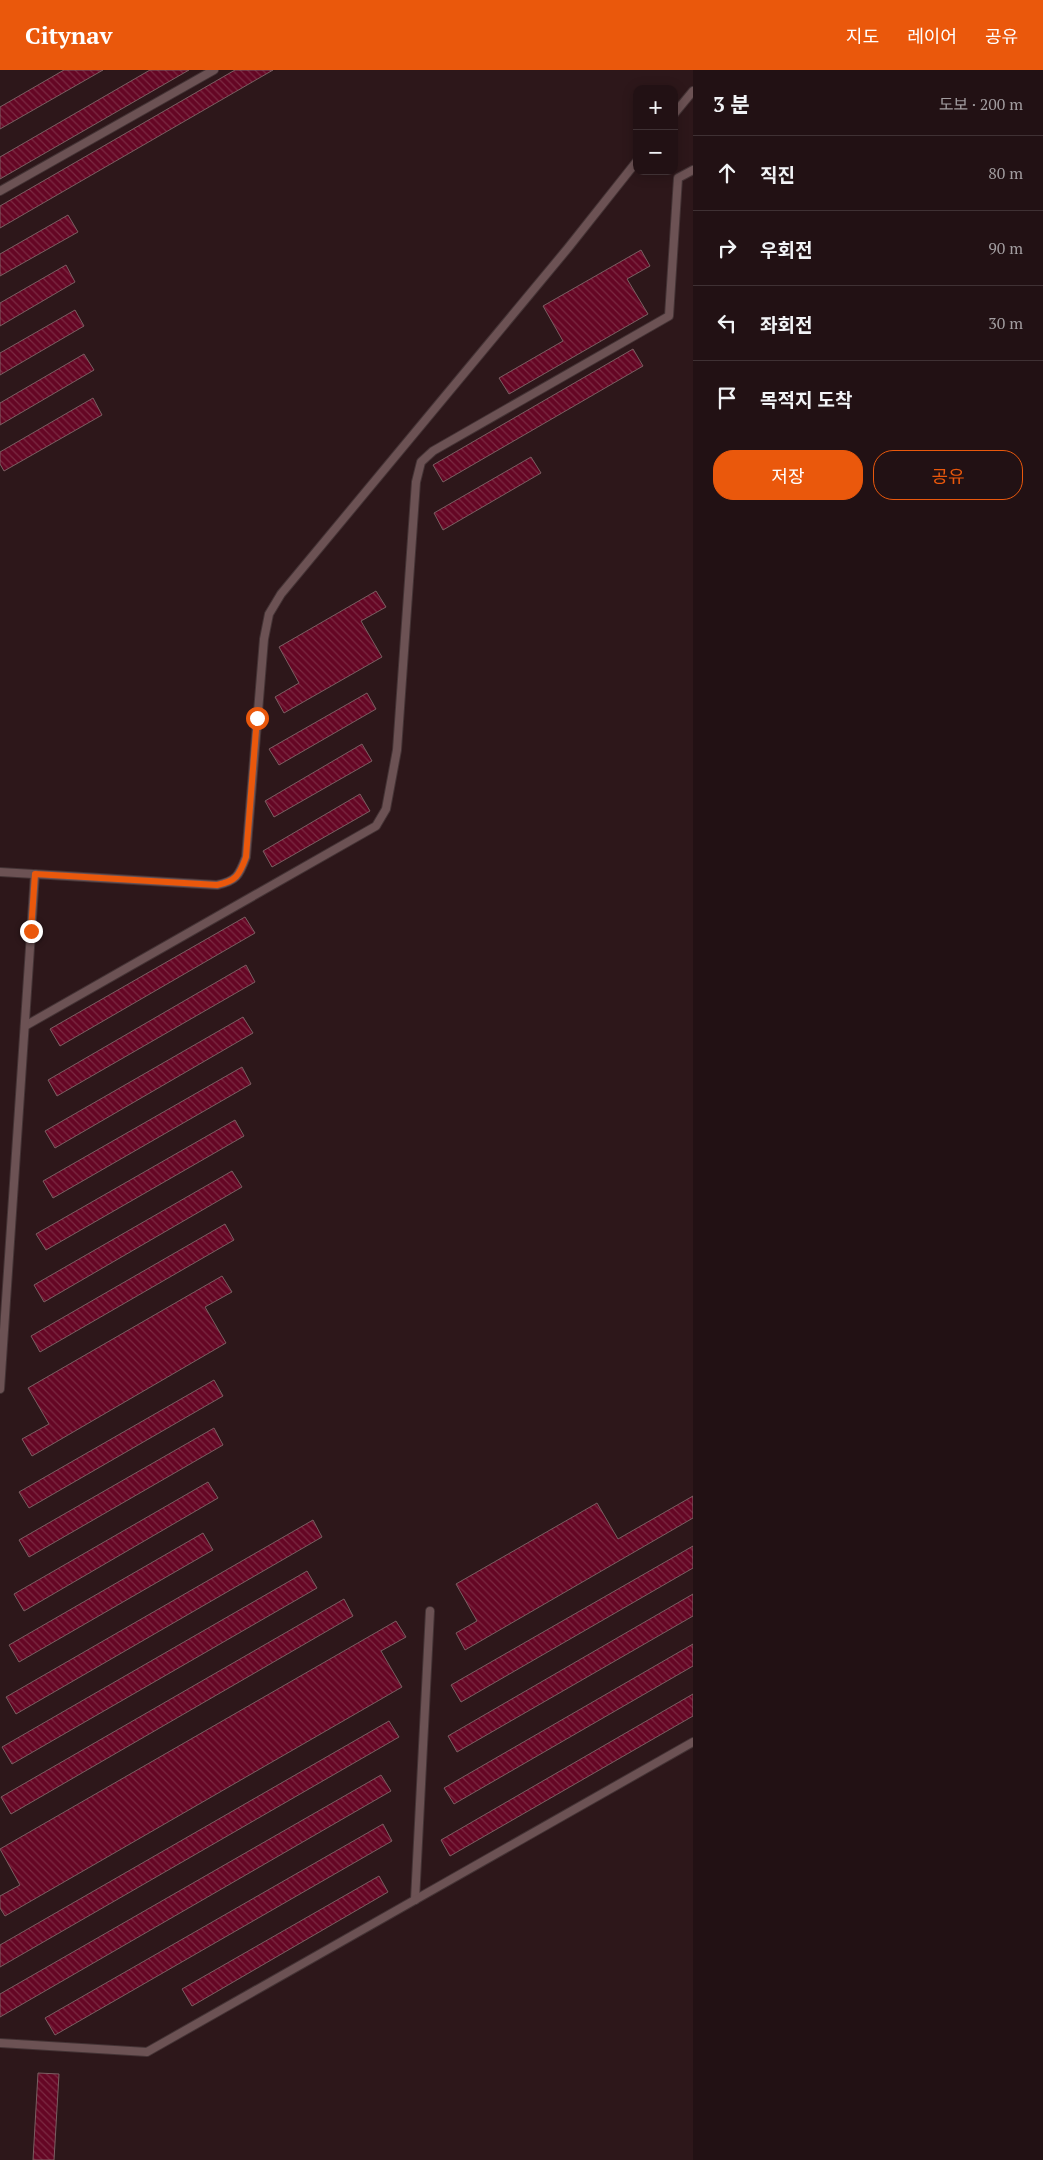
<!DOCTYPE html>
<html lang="ko">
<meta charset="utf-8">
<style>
body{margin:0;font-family:"PT Serif","Noto Sans KR",serif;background:#2a1a1d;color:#f1f3f6}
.controls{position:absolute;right:15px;top:15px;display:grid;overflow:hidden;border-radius:10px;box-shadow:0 2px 12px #0003}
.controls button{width:45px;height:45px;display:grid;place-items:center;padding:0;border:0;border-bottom:1px solid #3f3134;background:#221114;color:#f1f3f6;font:25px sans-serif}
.stop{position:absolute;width:15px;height:15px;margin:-11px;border:4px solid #ea580c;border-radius:50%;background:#fff}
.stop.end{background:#ea580c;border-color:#fff;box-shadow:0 1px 5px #0008}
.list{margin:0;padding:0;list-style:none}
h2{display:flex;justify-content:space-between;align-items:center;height:65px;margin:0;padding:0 20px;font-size:21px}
h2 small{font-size:16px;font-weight:400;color:#a29da0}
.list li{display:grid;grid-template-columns:32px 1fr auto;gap:15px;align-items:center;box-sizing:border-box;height:75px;padding:0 20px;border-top:1px solid #3f3134}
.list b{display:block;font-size:19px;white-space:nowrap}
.list em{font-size:16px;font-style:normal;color:#a29da0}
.actions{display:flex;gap:10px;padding:15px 20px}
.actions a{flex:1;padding:11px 0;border:1px solid #ea580c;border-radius:20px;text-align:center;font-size:18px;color:#ea580c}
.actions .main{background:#ea580c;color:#fff}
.icon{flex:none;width:28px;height:28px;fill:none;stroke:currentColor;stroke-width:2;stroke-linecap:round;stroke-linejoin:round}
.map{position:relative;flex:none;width:693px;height:2090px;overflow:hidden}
header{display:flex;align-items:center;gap:30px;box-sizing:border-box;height:70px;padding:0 25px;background:#ea580c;color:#fff}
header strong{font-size:24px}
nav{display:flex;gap:28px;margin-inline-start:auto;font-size:18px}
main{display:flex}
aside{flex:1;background:#221114}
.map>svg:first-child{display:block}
.building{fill:url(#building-back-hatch);stroke:#7a5f62}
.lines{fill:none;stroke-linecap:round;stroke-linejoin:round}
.lane-casing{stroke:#443335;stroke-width:10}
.lane{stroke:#6c5254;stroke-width:8}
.route{stroke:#ea580c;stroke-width:6}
</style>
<header>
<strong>Citynav</strong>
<nav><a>지도</a><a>레이어</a><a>공유</a></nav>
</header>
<main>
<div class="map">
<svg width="693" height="2090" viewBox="0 0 693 2090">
<defs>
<pattern id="building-back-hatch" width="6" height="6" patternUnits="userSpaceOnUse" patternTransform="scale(1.25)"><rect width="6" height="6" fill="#650624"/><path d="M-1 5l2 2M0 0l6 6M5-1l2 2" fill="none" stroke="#7b2a43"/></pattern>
</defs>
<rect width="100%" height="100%" fill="#2d171a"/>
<!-- building -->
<g class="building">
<path d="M64,0H103L0,59V37Z"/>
<path d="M150,0H189L0,109V87Z"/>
<path d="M235,0H273L0,158V136Z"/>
<path d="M68,145L78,162L0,206V184Z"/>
<path d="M641,180L650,196L627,209L648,244L509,324L499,308L563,271L543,236Z"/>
<path d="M66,195L75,212L0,256V233Z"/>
<path d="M75,240L84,256L0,305V283Z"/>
<path d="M633,279L643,296L443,412L433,395Z"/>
<path d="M84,284L94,300L0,355V333Z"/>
<path d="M93,328L102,345L4,401L0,394V382Z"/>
<path d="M531,387L541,403L443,460L434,443Z"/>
<path d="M376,521L386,537L361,551L382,587L284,643L275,627L299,613L279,577Z"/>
<path d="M367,623L376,639L279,695L269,679Z"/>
<path d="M362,674L372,691L274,747L265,731Z"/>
<path d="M360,724L370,741L272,797L263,781Z"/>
<path d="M245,847L255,863L60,976L50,959Z"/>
<path d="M246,895L255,912L57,1026L48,1010Z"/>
<path d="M243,947L253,963L55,1078L45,1061Z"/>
<path d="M242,997L251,1014L53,1128L43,1111Z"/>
<path d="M235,1050L244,1066L46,1180L36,1164Z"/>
<path d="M232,1101L242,1117L44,1232L34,1215Z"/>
<path d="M225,1154L234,1170L40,1282L31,1266Z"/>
<path d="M222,1206L232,1222L205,1237L226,1273L32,1386L22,1369L49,1354L28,1318Z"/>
<path d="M214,1310L223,1326L29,1438L19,1422Z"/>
<path d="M214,1358L223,1375L29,1487L19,1470Z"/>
<path d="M208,1412L218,1428L24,1541L14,1524Z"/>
<path d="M693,1426V1448L465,1580L456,1563L477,1551L456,1514L597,1433L618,1469Z"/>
<path d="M313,1450L322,1467L16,1644L6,1627Z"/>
<path d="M203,1463L213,1480L19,1592L9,1575Z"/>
<path d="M693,1476V1498L461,1632L451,1615Z"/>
<path d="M307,1501L317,1518L12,1694L2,1677Z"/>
<path d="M693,1524V1546L457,1682L448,1666Z"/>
<path d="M344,1529L353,1546L11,1744L1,1727Z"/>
<path d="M396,1551L406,1567L381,1581L402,1617L5,1846L0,1838V1826L20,1815L0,1779Z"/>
<path d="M693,1574V1596L454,1734L444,1718Z"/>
<path d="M693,1624V1646L450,1786L441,1770Z"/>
<path d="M389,1651L399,1667L0,1897V1875Z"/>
<path d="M381,1705L391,1721L0,1947V1924Z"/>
<path d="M383,1754L392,1771L55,1965L45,1948Z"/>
<path d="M379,1806L388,1822L192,1936L182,1919Z"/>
<path d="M38,2003L59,2004L54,2090H33Z"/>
</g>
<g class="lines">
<!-- lane casing -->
<g class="lane-casing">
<g id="lane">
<path d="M674,44L693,21"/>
<path d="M0,121L214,0"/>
<path d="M0,802L217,815C236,811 239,806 246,787L264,569L269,544L281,524L568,178L637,91"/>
<path d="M25,956L376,756L386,739L397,680L416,412L421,392L433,381L669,246L678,108L693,100"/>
<path d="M0,1319L35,804"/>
<path d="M415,1830L430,1541"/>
<path d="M0,1973L147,1982L693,1672"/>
</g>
</g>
<!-- lane -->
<use href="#lane" class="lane"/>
</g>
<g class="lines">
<!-- route -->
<path class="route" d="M31,861L35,804L217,815C236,811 239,806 246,787L257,648"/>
</g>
</svg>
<div class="controls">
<button>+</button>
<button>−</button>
</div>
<div class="stop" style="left:257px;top:648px"></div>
<div class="stop end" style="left:31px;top:861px"></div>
</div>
<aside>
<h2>3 분<small>도보 · 200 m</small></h2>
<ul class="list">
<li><svg class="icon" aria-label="ahead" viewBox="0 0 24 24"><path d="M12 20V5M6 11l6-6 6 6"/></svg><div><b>직진</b></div><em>80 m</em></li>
<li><svg class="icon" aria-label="right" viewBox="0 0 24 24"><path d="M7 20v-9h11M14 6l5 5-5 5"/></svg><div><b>우회전</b></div><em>90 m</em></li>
<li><svg class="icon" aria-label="left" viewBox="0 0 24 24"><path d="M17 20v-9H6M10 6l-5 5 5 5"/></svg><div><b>좌회전</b></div><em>30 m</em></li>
<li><svg class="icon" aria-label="arrive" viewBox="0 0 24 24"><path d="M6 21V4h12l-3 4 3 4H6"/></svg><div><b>목적지 도착</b></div></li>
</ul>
<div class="actions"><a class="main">저장</a><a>공유</a></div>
</aside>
</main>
